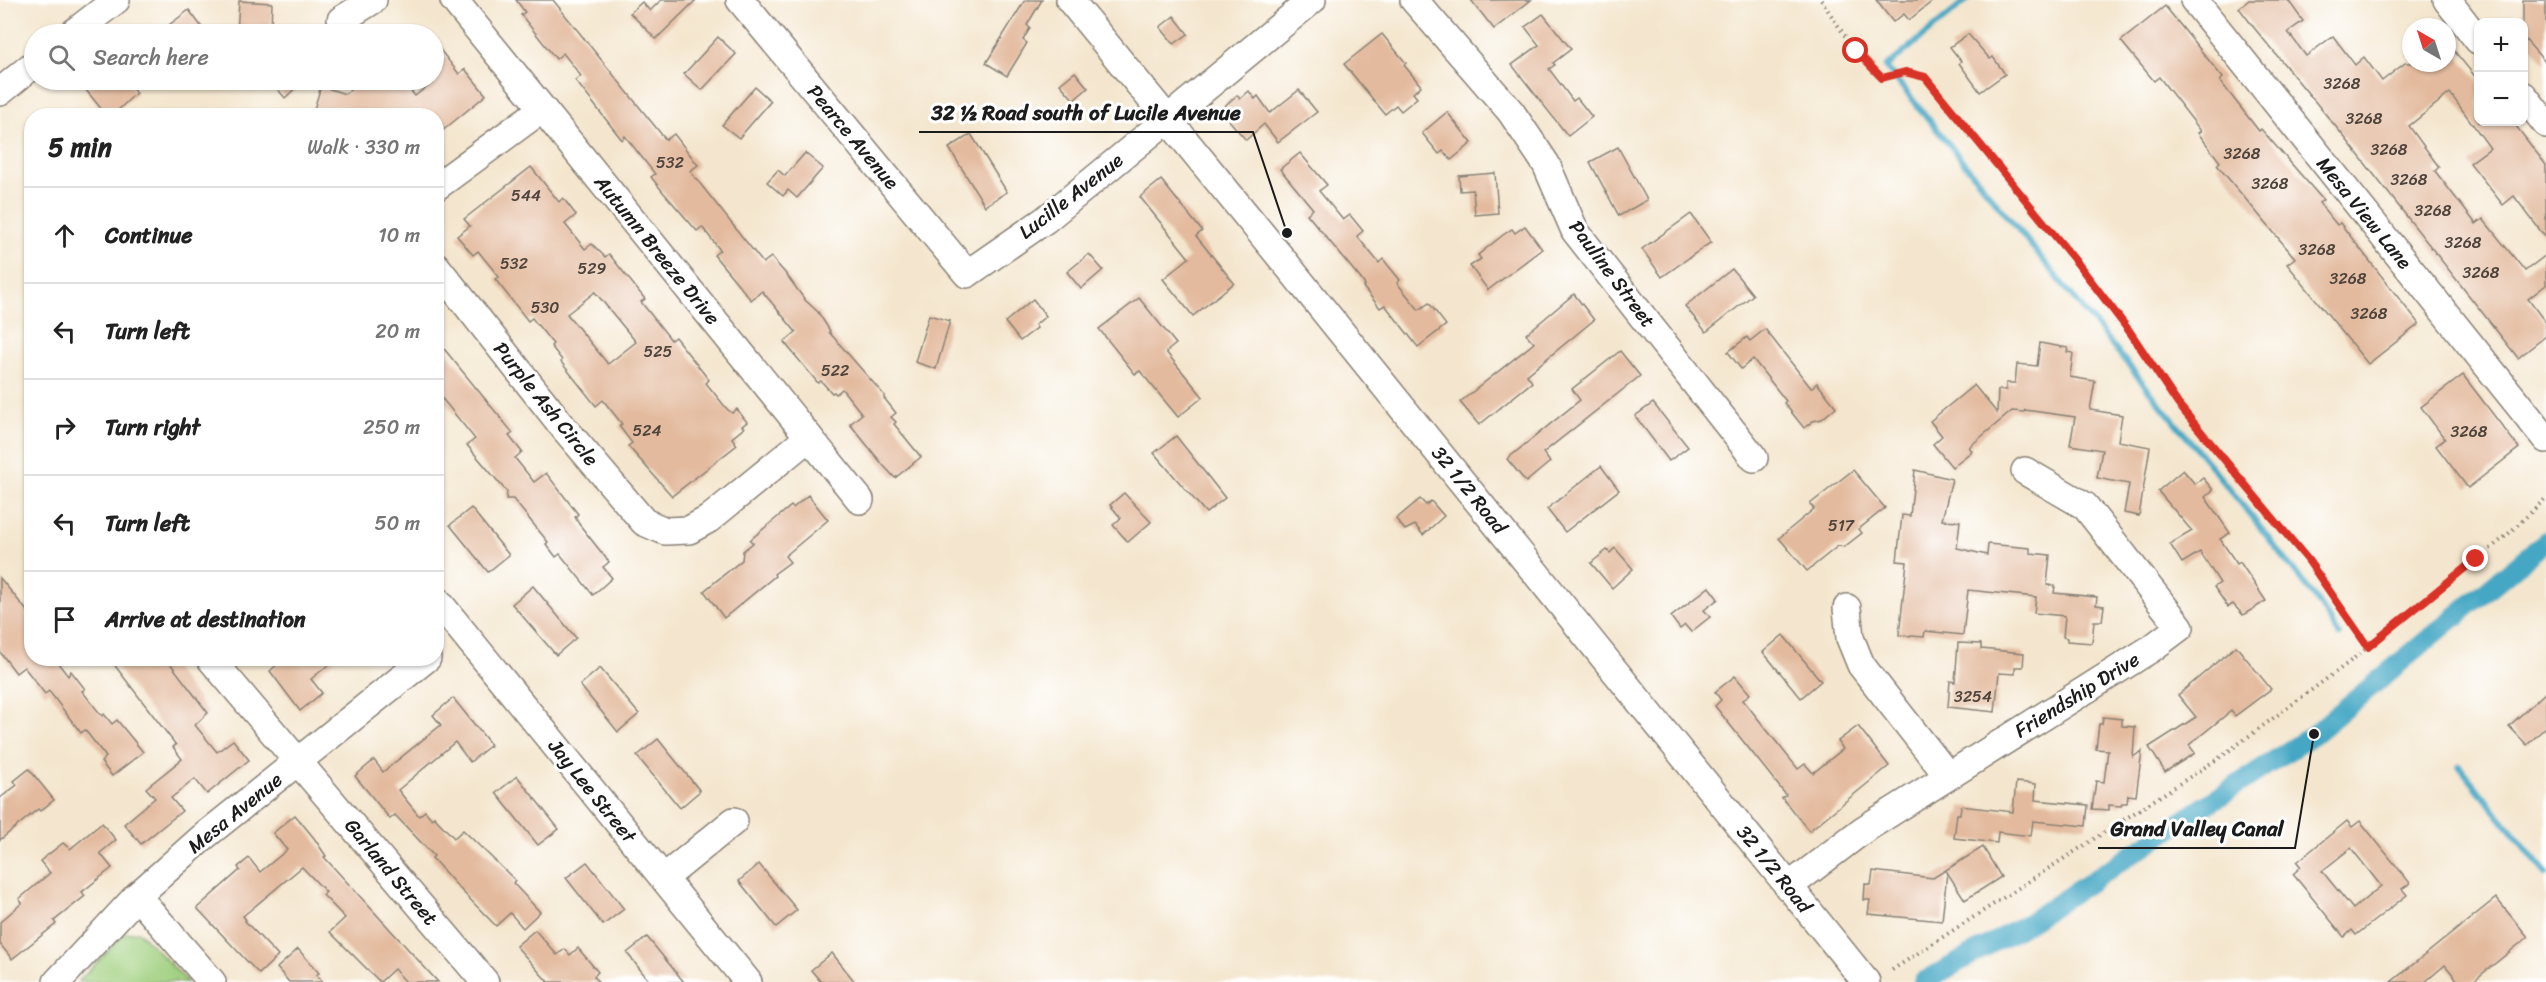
<!DOCTYPE html>
<meta charset="utf-8">
<style>
body{margin:0;font-family:Sriracha,sans-serif;background:#f2f2f2;color:#222}
.controls{position:absolute;right:18px;top:18px;display:grid;overflow:hidden;border-radius:12px;box-shadow:0 2px 4px #0004}
.controls button{width:54px;height:54px;display:grid;place-items:center;padding:0;border:0;border-bottom:2px solid #e0e0e0;background:#fff;color:#222;font:30px sans-serif}
.compass{position:absolute;left:2402px;top:18px;width:54px;height:54px;border-radius:50%;background:#fff;box-shadow:0 2px 4px #0004;rotate:321deg}
.stop{position:absolute;width:18px;height:18px;margin:-14px;border:4px solid #d93025;border-radius:50%;background:#fff}
.stop.end{background:#d93025;border-color:#fff;box-shadow:0 2px 6px #0008}
.list{margin:0;padding:0;list-style:none}
h2{display:flex;justify-content:space-between;align-items:center;height:78px;margin:0;padding:0 24px;font-size:26px}
h2 small{font-size:20px;font-weight:400;color:#767676}
.list li{display:grid;grid-template-columns:39px 1fr auto;gap:18px;align-items:center;box-sizing:border-box;height:96px;padding:0 24px;border-top:2px solid #e0e0e0}
.list b{display:block;font-size:22px;white-space:nowrap}
.list em{font-size:20px;font-style:normal;color:#767676}
.icon{flex:none;width:33px;height:33px;fill:none;stroke:currentColor;stroke-width:2;stroke-linecap:round;stroke-linejoin:round}
.map{position:relative;flex:none;width:2546px;height:982px;overflow:hidden}
.search{position:absolute;background:#fff;box-shadow:0 2px 4px #0004;left:24px;top:24px;width:420px;height:66px;display:flex;align-items:center;gap:15px;box-sizing:border-box;padding:0 21px;border-radius:33px;color:#767676;font-size:22px}
.panel{position:absolute;background:#fff;box-shadow:0 2px 4px #0004;left:24px;top:108px;width:420px;height:558px;border-radius:24px}
.map>svg:first-child{display:block}
.green{fill:#9fcf7d;stroke:#5e764c;stroke-width:1.5}
.lines{fill:none;stroke-linecap:round;stroke-linejoin:round}
.stream{stroke:#44a7c4;stroke-width:6}
.canal{stroke:#44a7c4;stroke-width:20}
.building{fill:#e3ba9d;fill-rule:evenodd}
.minor-casing{stroke:#888175;stroke-width:30}
.path{stroke:#888175;stroke-width:4;stroke-dasharray:1.5 4.5;stroke-linecap:butt}
.minor{stroke:#fff;stroke-width:27}
.route{stroke:#d93025;stroke-width:8}
.labels{text-anchor:middle;dominant-baseline:central;stroke-width:6;stroke-linejoin:round;paint-order:stroke}
.number-label{font-size:16px;fill:#4e443c}
.street-label{font-size:20px;fill:#1c1c1c;stroke:#fff}
.leader{fill:none;stroke:#1c1c1c;stroke-width:2}
.callout-dot{fill:#1c1c1c;stroke:#fff;stroke-width:2}
.callout-label{font-size:21px;text-anchor:middle;font-weight:bold;fill:#1c1c1c;stroke:#fff;stroke-width:6;stroke-linejoin:round;paint-order:stroke}
</style>
<div class="map">
<svg width="2546" height="982" viewBox="0 0 2546 982">
<rect width="100%" height="100%" fill="#fff"/>
<filter id="ink" filterUnits="userSpaceOnUse"><feTurbulence type="fractalNoise" baseFrequency=".0167" numOctaves="2"/><feDisplacementMap in="SourceGraphic" scale="12" xChannelSelector="R" yChannelSelector="G"/><feConvolveMatrix kernelMatrix="1 2 1 2 8 2 1 2 1" color-interpolation-filters="sRGB"/></filter>
<filter id="wash" filterUnits="userSpaceOnUse"><feTurbulence type="fractalNoise" baseFrequency=".008" numOctaves="4" result="noise"/><feDisplacementMap in="SourceGraphic" scale="24" xChannelSelector="R" yChannelSelector="G"/><feGaussianBlur stdDeviation="1.35" result="paint"/><feColorMatrix in="noise" values="0 0 0 0 0 0 0 0 0 0 0 0 0 0 0 0 0 1.4 0 .05"/><feComposite in="paint" operator="in"/></filter>
<g filter="url(#wash)">
<rect width="100%" height="100%" fill="#f4e6ce"/>
<!-- green -->
<path class="green" d="M139,932L188,982H78L125,933Z"/>
<g class="lines">
<!-- stream -->
<g class="stream">
<path d="M1967,0L1886,67L2248,512L2317,600L2339,635"/>
<path d="M2459,766L2546,874"/>
</g>
<!-- canal -->
<path class="canal" d="M1923,982L2028,923L2314,734L2546,541"/>
</g>
<g id="blocks">
<!-- building -->
<g class="building">
<path d="M516,0H553L666,140L674,134L698,165L690,171L763,263L771,257L786,274L805,300L818,312L830,331L829,332L884,395V398L896,413L891,417L896,422L894,424L921,457L895,478L883,465L850,424L862,414L842,389L836,394L834,392L832,393L821,381L818,383L784,342L796,332L762,291L751,300L714,255L720,250L702,227L697,231L663,192L651,177L655,174L625,136L622,140L575,80L581,76L563,53L556,59L521,15L525,12Z"/>
<path d="M661,0H696L656,39L630,13L642,2L650,11Z"/>
<path d="M1025,0H1042L1027,25L1030,28L1023,40L1027,43L1007,76L986,63Z"/>
<path d="M1471,0H1531L1494,29Z"/>
<path d="M1876,0H1934L1909,20L1904,14L1893,22Z"/>
<path d="M2249,0H2288L2303,21L2288,32L2306,56L2333,36L2355,65L2364,57L2382,81L2405,63H2447V42L2478,80V122H2513L2546,165V238L2514,196L2503,205L2470,163L2490,148L2450,93L2409,126L2439,167L2435,171L2476,224L2483,219L2525,271L2546,255V285L2528,299L2546,323V336L2518,358L2346,139L2255,29L2239,8Z"/>
<path d="M2523,0H2546V63L2523,37Z"/>
<path d="M239,1L272,3L271,28L262,27V34H237Z"/>
<path d="M2165,6L2223,78L2220,81L2259,131L2261,129L2323,200L2319,203L2337,225L2340,223L2419,324L2368,364L2287,264L2295,258L2217,165L2220,162L2198,133L2201,131L2159,77L2154,81L2121,41Z"/>
<path d="M189,10L207,34H157Z"/>
<path d="M1543,14L1571,49L1553,63L1555,65L1549,69L1573,101L1577,98L1592,117L1568,136L1512,65L1539,45L1525,27Z"/>
<path d="M1174,16L1188,34L1174,44L1160,27Z"/>
<path d="M1382,34L1406,63L1404,65L1421,86L1413,93L1417,98L1401,111L1396,105L1385,114L1344,64Z"/>
<path d="M1968,34L1990,59L1993,57L2005,74L1980,92L1959,63L1961,61L1950,47Z"/>
<path d="M718,37L736,54L702,90L684,74Z"/>
<path d="M434,42L459,74L465,69L486,95L436,136V116H312L321,86L345,94L364,80H402L415,96L434,81Z"/>
<path d="M1075,72L1088,88L1074,100L1060,84Z"/>
<path d="M98,80H125L136,93L112,116H107L86,90Z"/>
<path d="M270,80H304L285,98Z"/>
<path d="M755,87L771,101L739,138L722,125Z"/>
<path d="M1299,90L1317,112L1278,142L1264,124L1246,140L1220,110L1237,95L1240,99L1249,91L1255,99L1258,96L1270,113Z"/>
<path d="M1447,112L1472,143L1451,160L1443,151L1439,154L1422,133Z"/>
<path d="M971,134L1007,192L985,206L949,148Z"/>
<path d="M1618,147L1647,200L1619,216L1590,162Z"/>
<path d="M805,153L823,168L797,198L788,190L783,196L767,182L778,170L785,176Z"/>
<path d="M1300,153L1327,185L1319,191L1343,220L1350,215L1363,231L1357,236L1379,263L1383,259L1400,280L1397,283L1419,310L1429,303L1446,325L1418,347L1385,305L1380,308L1363,287L1365,285L1360,278L1307,214L1313,209L1280,169Z"/>
<path d="M531,167L559,202L563,198L576,215L565,224L585,249L592,244L605,257L609,254L645,299L641,302L671,340L675,337L709,380L706,383L727,409L732,413L737,409L747,422L742,426L744,428L732,438L737,445L672,496L628,446L632,443L619,426L622,424L603,400L596,406L561,362L562,360L551,346L553,344L532,318L528,321L495,279L499,277L478,251L473,255L457,236L470,226L464,219ZM595,292L636,342L608,364L567,314Z"/>
<path d="M1495,173L1498,213L1475,215L1473,190L1460,191L1459,176Z"/>
<path d="M1161,180L1202,231L1196,236L1234,283L1193,316L1163,279L1189,258L1140,197Z"/>
<path d="M1691,214L1711,242L1662,277L1642,249Z"/>
<path d="M1525,226L1542,249L1488,290L1470,266L1481,259L1478,255L1503,235L1512,229L1515,233Z"/>
<path d="M1089,254L1103,270L1081,289L1067,272Z"/>
<path d="M1732,269L1753,295L1706,332L1685,306Z"/>
<path d="M1574,294L1594,320L1527,375L1532,382L1479,425L1460,402L1534,343L1526,334Z"/>
<path d="M1139,298L1176,344L1166,352L1203,397L1178,417L1140,371L1135,374L1099,329Z"/>
<path d="M1033,299L1046,316L1035,325L1037,328L1020,341L1005,322Z"/>
<path d="M929,315L950,321L936,369L915,362Z"/>
<path d="M1765,329L1811,388L1817,383L1836,407L1822,419L1813,421L1804,428L1784,403L1786,401L1753,359L1741,369L1728,352L1747,337L1750,341Z"/>
<path d="M436,339L513,433L509,436L522,452L515,458L534,482L546,473L578,514L575,517L579,524L609,562L603,567L612,578L593,595L560,554L556,557L546,544L548,542L513,499H506L507,492L467,445L475,439L436,391Z"/>
<path d="M2040,343L2068,348L2067,352L2073,353L2070,377L2095,381L2090,410L2122,415L2118,441L2150,447L2139,516L2124,513L2129,484L2097,478L2102,450L2070,445L2075,417L2025,410L2024,412L2012,411L1969,447L1972,451L1952,467L1933,444L1942,436L1930,421L1974,385L1997,413L1998,390H2006V383H2015L2017,364L2037,366Z"/>
<path d="M1620,351L1640,376L1543,453L1550,462L1526,482L1507,459L1580,400L1572,389Z"/>
<path d="M2463,375L2519,448L2468,488L2436,446L2445,439L2421,407Z"/>
<path d="M1653,403L1688,447L1669,461L1635,416Z"/>
<path d="M1176,436L1225,498L1206,513L1154,453Z"/>
<path d="M1601,466L1619,490L1565,532L1547,509Z"/>
<path d="M1853,470L1885,508L1859,529L1862,533L1844,547L1838,546L1807,571L1779,538L1814,509L1810,504Z"/>
<path d="M1915,470L1952,479L1942,520L1960,521L1957,548L1987,555L1988,544L2030,548V553L2050,555L2047,585L2055,586L2054,593L2097,597L2096,605L2104,606L2102,621H2094L2092,643L2067,641V638L2063,637L2065,616L2034,613L2036,597L1968,590L1963,635L1925,631L1924,637L1899,635L1907,562L1897,561L1902,515L1910,516Z"/>
<path d="M2183,470L2195,484L2203,478L2213,490L2205,497L2230,533L2220,539L2237,564L2240,562L2266,601L2243,615L2233,604L2228,607L2214,587L2220,583L2200,552L2182,563L2170,544L2192,531L2158,491Z"/>
<path d="M1124,493L1151,522L1128,542L1113,525L1121,518L1110,505Z"/>
<path d="M808,495L828,520L785,556L790,562L774,574L775,576L724,618L704,591L742,560L743,551L753,543L750,540L791,506L793,508Z"/>
<path d="M1420,499L1426,505L1431,501L1444,516L1423,535L1415,525L1405,530L1396,519Z"/>
<path d="M471,508L509,555L488,572L450,525Z"/>
<path d="M1615,548L1633,569L1612,588L1591,563L1607,550L1610,553Z"/>
<path d="M0,578L32,617V658H54L68,676L71,671L85,689L82,691L102,716L104,714L112,724L117,720L143,752L112,776L101,762L106,757L85,730L81,733L49,691L45,694L24,667L16,673L0,652Z"/>
<path d="M533,586L576,638L556,655L512,604Z"/>
<path d="M1709,587L1718,599L1704,610L1710,617L1691,632L1685,625L1680,629L1671,617Z"/>
<path d="M1783,635L1821,681L1801,698L1763,652Z"/>
<path d="M1958,643L1981,644V649L2024,653L2023,667H2015V674L1999,673L1995,712L1948,707L1950,681L1955,682Z"/>
<path d="M2236,646L2271,689L2235,716L2231,711L2189,745L2195,753L2165,772L2149,747L2196,717L2178,695Z"/>
<path d="M109,658H166L208,713L195,725L217,752L233,740L249,760L207,794L195,779L171,798L182,811L141,844L124,824L155,798L146,788L182,759L173,747L176,745Z"/>
<path d="M284,658H337L311,679L322,693L300,711L270,671Z"/>
<path d="M600,668L639,714L618,732L580,685Z"/>
<path d="M1735,676L1750,694L1743,700L1798,769L1805,764L1813,773L1843,749L1838,741L1858,726L1889,766L1809,831L1782,798L1786,795L1715,706L1721,700L1715,692Z"/>
<path d="M2546,692V727L2527,745L2509,726Z"/>
<path d="M453,698L491,745L470,762L455,742L398,790L419,816L425,811L432,819L434,817L454,838L463,830L515,880L513,883L540,912L523,928L510,913L496,926L459,888L432,858L434,856L395,815L390,819L355,776L374,760L383,772L441,725L433,715Z"/>
<path d="M2103,717L2122,719V726L2135,727L2133,757L2142,751L2136,796L2128,795L2127,803H2122L2121,806L2109,805V810L2092,809L2096,781L2104,782L2108,750L2096,749L2099,724H2102Z"/>
<path d="M658,739L700,791L680,808L637,756Z"/>
<path d="M29,769L54,800L40,811L38,809L0,840V798L17,785L14,781Z"/>
<path d="M517,776L559,829L538,845L496,793Z"/>
<path d="M2016,782L2036,784L2035,800L2088,805L2086,826L2033,821L2031,836L1998,832L1997,843L1954,838L1957,814H1960L1961,806L2013,812Z"/>
<path d="M295,815L314,838L326,856L324,857L438,982H406L394,969L380,982L330,932L345,918L323,895L326,892L302,867L243,916L246,920L245,921L278,956L259,974L197,908L240,870L238,867L249,858L260,872L287,850L273,833Z"/>
<path d="M2347,821L2352,827L2360,821L2410,883L2402,889L2407,895L2356,935L2352,930L2344,937L2293,874L2301,867L2297,862ZM2351,848L2381,886L2353,909L2322,871Z"/>
<path d="M102,823L116,840L100,853L112,868L82,892L85,896L54,921L56,924L12,959L0,944V922L22,903L19,899L50,873L40,861L63,843L70,849Z"/>
<path d="M1983,847L2001,877L1965,900L1947,872L1942,921L1868,914L1870,900H1864L1865,884L1871,885L1873,871L1933,878Z"/>
<path d="M587,862L624,909L603,925L566,878Z"/>
<path d="M759,864L797,910L776,927L739,881Z"/>
<path d="M2496,898L2528,937L2472,982H2459L2445,965L2425,982H2391Z"/>
<path d="M535,930L557,955L565,949L570,955L578,948L598,972L594,976L598,982H548L516,946Z"/>
<path d="M647,937L684,982H650L627,953Z"/>
<path d="M298,949L319,973L316,975L323,982H289L277,968Z"/>
<path d="M832,953L855,982H821L811,970Z"/>
</g>
</g>
</g>
<g filter="url(#ink)">
<use href="#blocks" fill-opacity="0" stroke="#888175" stroke-width="1.5"/>
<g class="lines">
<!-- minor casing -->
<g class="minor-casing">
<g id="minor">
<path d="M454,0L860,500"/>
<path d="M740,0L967,274L1045,220L1312,0"/>
<path d="M1070,0L1287,265L1866,982"/>
<path d="M1414,0L1511,112L1546,164L1575,231L1754,458"/>
<path d="M2194,0L2546,439"/>
<path d="M2447,0L2478,40"/>
<path d="M341,20L373,0"/>
<path d="M72,34L116,0"/>
<path d="M0,92L34,64"/>
<path d="M2524,96L2546,124"/>
<path d="M436,187L542,109"/>
<path d="M436,266L564,428L644,522L665,531L689,530L709,519L809,437"/>
<path d="M436,599L748,982"/>
<path d="M1847,608L1850,638L1861,665L1948,776"/>
<path d="M210,658L485,982"/>
<path d="M664,878L734,821"/>
<path d="M1788,887L1863,830L2152,648L2180,627L2085,506L2025,471"/>
<path d="M137,896L212,982"/>
<path d="M57,982L137,896L202,838L427,658"/>
</g>
</g>
<!-- path -->
<g class="path">
<path d="M1821,0L1855,51L1882,78L1905,72L1925,77L2078,264L2130,332L2178,404L2308,560L2368,647"/>
<path d="M1892,970L2222,756L2348,663L2506,536L2546,498"/>
</g>
<!-- minor -->
<use href="#minor" class="minor"/>
</g>
</g>
<g class="lines" filter="url(#ink)">
<!-- route -->
<path class="route" d="M1856,51L1882,78L1905,72L1925,77L2078,264L2130,332L2178,404L2308,560L2368,647L2476,559"/>
</g>
<g class="labels">
<!-- number labels -->
<g class="number-label">
<text x="2342" y="83">3268</text>
<text x="2364" y="118">3268</text>
<text x="2389" y="149">3268</text>
<text x="2242" y="153">3268</text>
<text x="670" y="162">532</text>
<text x="2409" y="179">3268</text>
<text x="2270" y="183">3268</text>
<text x="526" y="195">544</text>
<text x="2433" y="210">3268</text>
<text x="2463" y="242">3268</text>
<text x="2317" y="249">3268</text>
<text x="514" y="263">532</text>
<text x="592" y="268">529</text>
<text x="2481" y="272">3268</text>
<text x="2348" y="278">3268</text>
<text x="545" y="307">530</text>
<text x="2369" y="313">3268</text>
<text x="658" y="351">525</text>
<text x="835" y="370">522</text>
<text x="647" y="430">524</text>
<text x="2469" y="431">3268</text>
<text x="1841" y="525">517</text>
<text x="1973" y="696">3254</text>
</g>
<!-- street labels -->
<g class="street-label">
<text transform="translate(853 137) rotate(50)">Pearce Avenue</text>
<text transform="translate(1071 196) rotate(-38)">Lucille Avenue</text>
<text transform="translate(2364 213) rotate(51)">Mesa View Lane</text>
<text transform="translate(657 250) rotate(51)">Autumn Breeze Drive</text>
<text transform="translate(1612 274) rotate(53)">Pauline Street</text>
<text transform="translate(546 404) rotate(51)">Purple Ash Circle</text>
<text transform="translate(1469 490) rotate(51)">32 1/2 Road</text>
<text transform="translate(2077 695) rotate(-32)">Friendship Drive</text>
<text transform="translate(592 791) rotate(51)">Jay Lee Street</text>
<text transform="translate(235 813) rotate(-39)">Mesa Avenue</text>
<text transform="translate(1774 869) rotate(51)">32 1/2 Road</text>
<text transform="translate(391 872) rotate(50)">Garland Street</text>
</g>
</g>
<!-- callouts -->
<path class="leader" d="M1287 233L1253 132H919M2314 734L2295 848H2098"/>
<g class="callout-dot">
<circle cx="1287" cy="233" r="6"/>
<circle cx="2314" cy="734" r="6"/>
</g>
<g class="callout-label">
<text x="1086" y="120">32 ½ Road south of Lucile Avenue</text>
<text x="2197" y="836">Grand Valley Canal</text>
</g>
</svg>
<div class="controls">
<button>+</button>
<button>−</button>
</div>
<svg class="compass" viewBox="-18 -18 36 36"><path d="M0-13l5 13h-10z" fill="#e53935"/><path d="M0 13l5-13h-10z" fill="#767676"/></svg>
<div class="stop" style="left:1856px;top:51px"></div>
<div class="stop end" style="left:2476px;top:559px"></div>
<div class="search"><svg class="icon" aria-label="search" viewBox="0 0 24 24"><circle cx="10" cy="10" r="6"/><path d="M15 15l6 6"/></svg>Search here</div>
<section class="panel">
<h2>5 min<small>Walk · 330 m</small></h2>
<ul class="list">
<li><svg class="icon" aria-label="ahead" viewBox="0 0 24 24"><path d="M12 20V5M6 11l6-6 6 6"/></svg><div><b>Continue</b></div><em>10 m</em></li>
<li><svg class="icon" aria-label="left" viewBox="0 0 24 24"><path d="M17 20v-9H6M10 6l-5 5 5 5"/></svg><div><b>Turn left</b></div><em>20 m</em></li>
<li><svg class="icon" aria-label="right" viewBox="0 0 24 24"><path d="M7 20v-9h11M14 6l5 5-5 5"/></svg><div><b>Turn right</b></div><em>250 m</em></li>
<li><svg class="icon" aria-label="left" viewBox="0 0 24 24"><path d="M17 20v-9H6M10 6l-5 5 5 5"/></svg><div><b>Turn left</b></div><em>50 m</em></li>
<li><svg class="icon" aria-label="arrive" viewBox="0 0 24 24"><path d="M6 21V4h12l-3 4 3 4H6"/></svg><div><b>Arrive at destination</b></div></li>
</ul>
</section>
</div>
